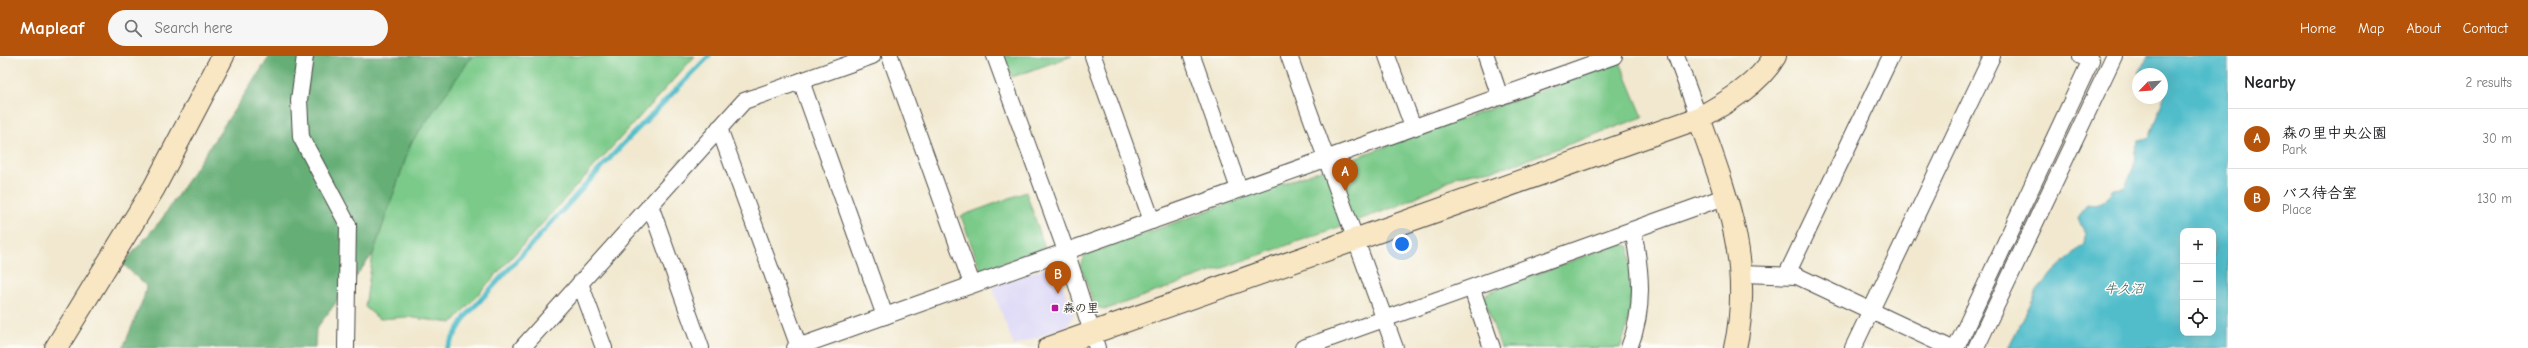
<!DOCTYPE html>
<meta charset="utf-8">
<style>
body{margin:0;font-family:"Comic Neue","Klee One",sans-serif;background:#f6f6f6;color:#202124}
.controls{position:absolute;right:12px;bottom:12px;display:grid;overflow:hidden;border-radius:8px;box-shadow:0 4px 16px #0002}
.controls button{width:36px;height:36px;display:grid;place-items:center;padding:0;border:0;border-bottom:1px solid #e0e0e0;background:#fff;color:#202124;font:20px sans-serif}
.compass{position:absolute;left:2132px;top:12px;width:36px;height:36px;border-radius:50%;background:#fff;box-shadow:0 4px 16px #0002;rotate:245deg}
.you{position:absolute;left:1402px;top:188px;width:14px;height:14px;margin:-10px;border:3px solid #fff;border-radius:50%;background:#1a73e8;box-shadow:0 0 0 6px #1a73e833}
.badge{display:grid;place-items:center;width:26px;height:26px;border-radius:50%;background:#b45309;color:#fff;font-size:13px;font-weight:700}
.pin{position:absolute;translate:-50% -33px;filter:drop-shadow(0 1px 2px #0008)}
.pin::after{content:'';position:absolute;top:21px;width:14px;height:12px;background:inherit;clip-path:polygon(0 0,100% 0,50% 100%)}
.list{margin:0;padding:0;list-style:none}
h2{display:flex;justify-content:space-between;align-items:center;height:52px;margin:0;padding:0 16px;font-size:17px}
h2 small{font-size:13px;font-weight:400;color:#757577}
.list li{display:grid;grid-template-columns:26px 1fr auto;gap:12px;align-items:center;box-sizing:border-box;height:60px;padding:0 16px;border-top:1px solid #e0e0e0}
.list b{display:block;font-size:15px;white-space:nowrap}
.list p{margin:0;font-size:13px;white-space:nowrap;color:#757577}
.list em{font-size:13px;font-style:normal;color:#757577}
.icon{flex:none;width:22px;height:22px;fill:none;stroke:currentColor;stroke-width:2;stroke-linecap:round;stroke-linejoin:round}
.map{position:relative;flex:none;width:2228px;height:292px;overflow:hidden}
header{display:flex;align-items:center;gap:24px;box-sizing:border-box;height:56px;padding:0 20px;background:#b45309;color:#fff}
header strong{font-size:19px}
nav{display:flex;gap:22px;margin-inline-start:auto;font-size:14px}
.search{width:280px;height:36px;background:#f6f6f6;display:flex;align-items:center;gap:10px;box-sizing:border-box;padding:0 14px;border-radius:22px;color:#757577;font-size:15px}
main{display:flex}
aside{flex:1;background:#fff}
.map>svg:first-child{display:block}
.built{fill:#dbd6f7}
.green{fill:#7cca8a;stroke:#547a5a}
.forest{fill:#65ae76;stroke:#486c50}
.water{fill:#51bdcb;stroke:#3e747b;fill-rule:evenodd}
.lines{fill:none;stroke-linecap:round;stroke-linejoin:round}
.stream{stroke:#51bdcb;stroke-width:5}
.street-casing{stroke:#494744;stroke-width:18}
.secondary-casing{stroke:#494744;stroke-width:24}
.street{stroke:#fff;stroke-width:16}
.secondary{stroke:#f9e7c3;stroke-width:22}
.poi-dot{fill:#b5179e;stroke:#fdfcf7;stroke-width:1.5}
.labels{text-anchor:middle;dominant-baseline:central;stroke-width:3;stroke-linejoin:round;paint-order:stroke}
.poi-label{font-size:12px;font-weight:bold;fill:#2b2b2b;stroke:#fdfcf7;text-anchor:start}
.water-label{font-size:13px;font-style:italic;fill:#385e63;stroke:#fdfcf7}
</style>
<header>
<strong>Mapleaf</strong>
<div class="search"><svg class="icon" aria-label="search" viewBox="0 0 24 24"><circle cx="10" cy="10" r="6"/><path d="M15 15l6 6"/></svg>Search here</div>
<nav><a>Home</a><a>Map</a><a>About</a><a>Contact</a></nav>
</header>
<main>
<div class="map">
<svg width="2228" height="292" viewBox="0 0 2228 292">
<rect width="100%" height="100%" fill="#fdfcf7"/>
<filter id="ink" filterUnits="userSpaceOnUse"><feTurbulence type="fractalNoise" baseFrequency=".025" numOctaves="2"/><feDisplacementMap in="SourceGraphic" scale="8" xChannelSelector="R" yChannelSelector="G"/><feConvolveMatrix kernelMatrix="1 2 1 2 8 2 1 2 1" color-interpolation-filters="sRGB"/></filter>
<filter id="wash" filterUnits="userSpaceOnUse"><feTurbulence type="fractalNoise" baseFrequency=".012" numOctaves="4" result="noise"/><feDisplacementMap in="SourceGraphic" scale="16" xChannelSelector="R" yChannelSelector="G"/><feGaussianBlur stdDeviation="0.9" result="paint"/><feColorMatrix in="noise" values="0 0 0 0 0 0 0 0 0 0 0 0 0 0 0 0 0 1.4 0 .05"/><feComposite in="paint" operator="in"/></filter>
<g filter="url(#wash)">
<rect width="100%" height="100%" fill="#f1e8cf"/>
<!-- built -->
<path class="built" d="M1054,209L1074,258L1067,270L1014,290L992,231Z"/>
<!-- green -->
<g class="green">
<path d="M472,0H695L452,267L407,261L379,263L365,251L373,198L411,87Z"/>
<path d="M1004,0H1072L1012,21Z"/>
<path d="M1620,6L1643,61L1507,111L1458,120L1398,150L1107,253L1099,252L1093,245L1080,209L1085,199Z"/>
<path d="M1026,136L1045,192L981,215L961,160Z"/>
<path d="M1620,187L1629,190C1634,225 1633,258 1620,292H1501L1484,242L1487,237Z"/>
</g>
<!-- forest -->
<path class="forest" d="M270,0H472L411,87L373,198L316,273L315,292H123L144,241L146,230L123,208L161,164Z"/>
<!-- water -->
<path class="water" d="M2148,0H2228V292H2008L2037,235L2054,215L2084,188L2085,177L2078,163L2087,148C2103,151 2106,144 2114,133L2125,131L2134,110L2135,95L2139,84L2149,82L2165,38L2162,36V18L2139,17ZM2183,175H2213V277H2183Z"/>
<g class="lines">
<!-- stream -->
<path class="stream" d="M447,292L466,260L622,89L709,0"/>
</g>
</g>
<g filter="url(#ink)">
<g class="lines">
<!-- street casing -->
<g class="street-casing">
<g id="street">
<path d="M305,0L299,44L301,81L348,169L346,292"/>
<path d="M890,0L972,228"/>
<path d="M995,0L1066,195L1097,292"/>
<path d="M1093,0L1152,165"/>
<path d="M1192,0L1239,133"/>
<path d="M1289,0L1395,292"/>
<path d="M1387,0L1413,71"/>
<path d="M1486,0L1500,41"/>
<path d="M1676,0L1699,62"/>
<path d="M801,25L885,260"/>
<path d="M719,72L799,291"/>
<path d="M650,149L701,292"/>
<path d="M1741,218L1797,220L1950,292"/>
<path d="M1787,218L1891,0"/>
<path d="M580,227L604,292"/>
<path d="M1472,233L1492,292"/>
<path d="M522,292L744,45L872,0"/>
<path d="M795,292L1614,0"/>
<path d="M1303,292L1727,140"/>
<path d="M1629,292C1645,252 1641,215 1633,174"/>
<path d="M1853,292L1992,0"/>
<path d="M1956,292L2091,4L2081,0"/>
<path d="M1976,292L2114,0"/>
</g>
</g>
<!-- secondary casing -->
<g class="secondary-casing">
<g id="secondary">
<path d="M1699,62C1726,138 1754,209 1735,292"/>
<path d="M56,292L154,132L223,0"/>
<path d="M1049,292L1699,62C1726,47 1759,28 1775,0"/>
</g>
</g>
<!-- street -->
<use href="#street" class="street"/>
<!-- secondary -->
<use href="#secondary" class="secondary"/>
</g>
</g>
<!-- markers -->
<rect class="poi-dot" x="1051" y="248" width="8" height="8" rx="2"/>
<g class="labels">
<!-- poi labels -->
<g class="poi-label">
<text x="1063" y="252">森の里</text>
</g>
<!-- water labels -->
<g class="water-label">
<text x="2124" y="232">牛久沼</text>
</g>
</g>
</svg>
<div class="controls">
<button>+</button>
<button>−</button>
<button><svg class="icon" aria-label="locate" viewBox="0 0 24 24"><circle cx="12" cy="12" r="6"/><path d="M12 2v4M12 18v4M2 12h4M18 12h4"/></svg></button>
</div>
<svg class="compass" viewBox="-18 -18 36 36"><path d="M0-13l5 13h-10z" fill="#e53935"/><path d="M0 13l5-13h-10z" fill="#757577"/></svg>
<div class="you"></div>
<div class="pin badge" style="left:1345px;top:135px">A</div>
<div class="pin badge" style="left:1058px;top:238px">B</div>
</div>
<aside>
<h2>Nearby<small>2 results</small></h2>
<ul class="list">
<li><span class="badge">A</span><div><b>森の里中央公園</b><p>Park</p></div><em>30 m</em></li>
<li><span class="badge">B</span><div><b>バス待合室</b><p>Place</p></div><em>130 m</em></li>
</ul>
</aside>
</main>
